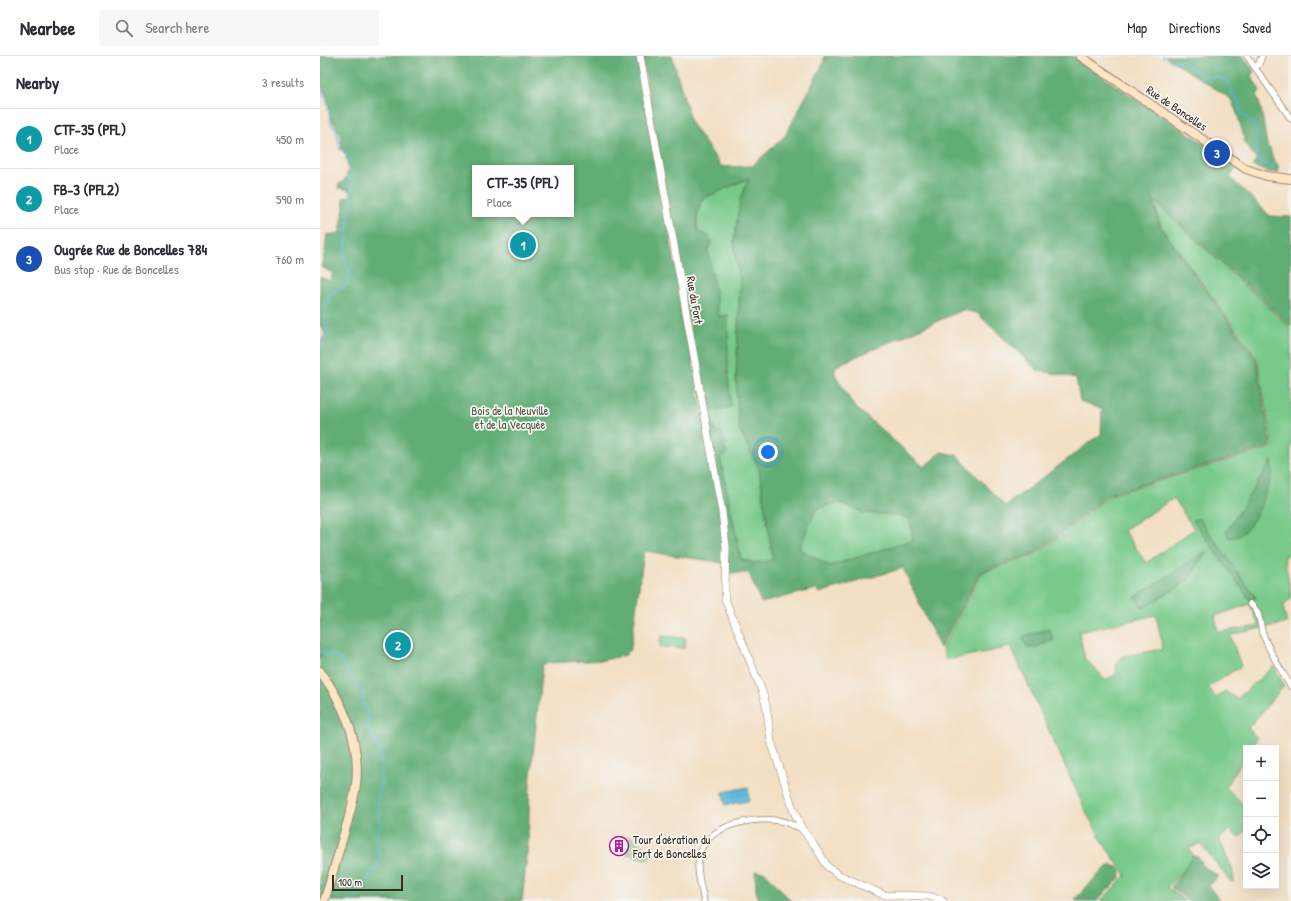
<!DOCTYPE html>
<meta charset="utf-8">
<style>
body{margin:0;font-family:"Patrick Hand",sans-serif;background:#f7f7f7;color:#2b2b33}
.controls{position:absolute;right:12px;bottom:12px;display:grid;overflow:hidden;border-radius:0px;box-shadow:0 4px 16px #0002}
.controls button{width:36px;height:36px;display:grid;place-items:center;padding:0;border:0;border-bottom:1px solid #e1e1e2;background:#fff;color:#2b2b33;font:20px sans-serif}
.scale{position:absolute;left:12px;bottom:10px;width:71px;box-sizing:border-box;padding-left:4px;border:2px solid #3b2a1e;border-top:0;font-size:11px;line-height:14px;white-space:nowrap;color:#3b2a1e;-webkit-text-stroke:3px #f6f6f2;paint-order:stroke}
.you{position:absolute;left:448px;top:396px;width:14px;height:14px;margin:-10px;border:3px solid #fff;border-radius:50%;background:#1a73e8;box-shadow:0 0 0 6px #1a73e833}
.badge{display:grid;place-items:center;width:26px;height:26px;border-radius:50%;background:#b5179e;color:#fff;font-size:13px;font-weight:700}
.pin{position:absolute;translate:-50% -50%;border:2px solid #fff;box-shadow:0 1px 4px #0006}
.popup{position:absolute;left:152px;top:109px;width:102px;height:52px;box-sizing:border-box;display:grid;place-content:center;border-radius:0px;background:#fff;filter:drop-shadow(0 1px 3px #0005);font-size:13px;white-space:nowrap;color:#7c7c81}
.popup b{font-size:15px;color:#2b2b33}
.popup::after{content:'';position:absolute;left:50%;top:100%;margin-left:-8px;border:8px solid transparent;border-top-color:#fff}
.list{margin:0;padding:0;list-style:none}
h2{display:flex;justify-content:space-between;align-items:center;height:52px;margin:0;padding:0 16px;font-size:17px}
h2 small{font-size:13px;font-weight:400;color:#7c7c81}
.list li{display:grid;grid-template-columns:26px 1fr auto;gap:12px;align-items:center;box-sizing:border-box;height:60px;padding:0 16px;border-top:1px solid #e1e1e2}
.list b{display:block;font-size:15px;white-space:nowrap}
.list p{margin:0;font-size:13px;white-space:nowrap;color:#7c7c81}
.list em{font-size:13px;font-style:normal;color:#7c7c81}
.icon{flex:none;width:22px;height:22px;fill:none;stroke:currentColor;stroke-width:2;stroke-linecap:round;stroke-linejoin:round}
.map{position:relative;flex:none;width:971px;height:845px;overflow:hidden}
header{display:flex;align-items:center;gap:24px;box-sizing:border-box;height:56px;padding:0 20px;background:#fff;border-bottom:1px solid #e1e1e2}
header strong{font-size:19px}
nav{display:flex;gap:22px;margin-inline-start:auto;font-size:14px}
.search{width:280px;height:36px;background:#f7f7f7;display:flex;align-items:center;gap:10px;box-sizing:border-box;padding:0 14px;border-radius:0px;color:#7c7c81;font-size:15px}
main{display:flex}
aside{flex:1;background:#fff}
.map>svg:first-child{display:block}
.green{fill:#78c98a;stroke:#5a7a54;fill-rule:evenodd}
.forest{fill:#62ad76;stroke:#4e6c4a;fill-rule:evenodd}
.water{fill:#58b4d6;stroke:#4a6f7a}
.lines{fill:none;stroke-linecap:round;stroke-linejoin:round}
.stream{stroke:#58b4d6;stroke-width:1.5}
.minor-casing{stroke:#978471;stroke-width:7}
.tertiary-casing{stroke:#978471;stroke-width:8}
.secondary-casing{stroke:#978471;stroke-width:10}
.minor{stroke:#fff;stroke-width:5.5}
.tertiary{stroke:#fff;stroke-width:7}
.secondary{stroke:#fee5c5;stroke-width:8}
.labels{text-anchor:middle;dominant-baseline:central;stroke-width:3.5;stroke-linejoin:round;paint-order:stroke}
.street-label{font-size:12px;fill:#3b2a1e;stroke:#f6f6f2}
.park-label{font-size:12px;fill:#4d5a3e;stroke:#f6f6f2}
.poi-label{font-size:12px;fill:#3b2a1e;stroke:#f6f6f2;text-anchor:start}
</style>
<header>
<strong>Nearbee</strong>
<div class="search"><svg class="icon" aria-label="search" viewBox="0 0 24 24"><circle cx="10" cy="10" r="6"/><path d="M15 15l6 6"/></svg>Search here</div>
<nav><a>Map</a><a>Directions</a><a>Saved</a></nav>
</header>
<main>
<aside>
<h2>Nearby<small>3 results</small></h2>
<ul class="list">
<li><span class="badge" style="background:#0f9aa8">1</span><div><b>CTF-35 (PFL)</b><p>Place</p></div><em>450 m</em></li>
<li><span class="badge" style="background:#0f9aa8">2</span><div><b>FB-3 (PFL2)</b><p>Place</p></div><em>590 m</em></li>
<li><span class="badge" style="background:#1a4fb4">3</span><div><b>Ougrée Rue de Boncelles 784</b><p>Bus stop · Rue de Boncelles</p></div><em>760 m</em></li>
</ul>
</aside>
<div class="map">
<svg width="971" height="845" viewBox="0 0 971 845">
<rect width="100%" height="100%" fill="#f6f6f2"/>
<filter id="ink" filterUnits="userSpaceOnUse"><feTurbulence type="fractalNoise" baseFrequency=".025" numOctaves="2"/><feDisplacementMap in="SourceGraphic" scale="8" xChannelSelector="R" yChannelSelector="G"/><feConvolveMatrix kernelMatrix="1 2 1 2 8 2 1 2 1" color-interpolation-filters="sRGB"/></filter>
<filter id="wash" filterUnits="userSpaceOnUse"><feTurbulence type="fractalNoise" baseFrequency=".012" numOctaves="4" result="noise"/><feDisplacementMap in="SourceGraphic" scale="16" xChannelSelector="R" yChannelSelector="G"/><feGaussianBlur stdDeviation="0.9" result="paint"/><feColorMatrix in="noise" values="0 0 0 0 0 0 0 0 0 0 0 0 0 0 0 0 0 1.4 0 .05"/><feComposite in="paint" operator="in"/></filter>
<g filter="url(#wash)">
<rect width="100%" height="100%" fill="#f3dfc4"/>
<!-- green -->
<g class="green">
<path d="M429,122L420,145L414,187L420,225L416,322L419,373L439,413L453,504L434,507L421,503L400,401L403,390L395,377L391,355L410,351L408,316L407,259L399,261L388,194L389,180L378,177C376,164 377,155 382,143Z"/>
<path d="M834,145L971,273V498L964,500L971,536V542L963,551L967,567L910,579L921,610L888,631L896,642L905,635L917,643L954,610L964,630L928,672L937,682L931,692H926V699L906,731L926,751V774L919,782L910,774L899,783L912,812L914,825L911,826L880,787L869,793L874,802L847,832L865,845H781L806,819L787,793L767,758L691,591L626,604L622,592L661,517L716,498L791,439L953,391L937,302L841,171ZM854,442L874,473L826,507L804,474ZM873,463L936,541V542L930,544ZM868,525L823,552L815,541ZM930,548L939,570L898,576L895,560ZM836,559L843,593L802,600L797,608L796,619L784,624L778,615L765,603L759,576Z"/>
<path d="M518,446L544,457L578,459L590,463L593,484L510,510L478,493L496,453Z"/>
<path d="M341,580L366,582L365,592L340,591Z"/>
<path d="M305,781H311L320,788L331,793L332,798L331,801L326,803L295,795L294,792L297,783Z"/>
</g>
<!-- forest -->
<g class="forest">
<path d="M0,0H317L402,466L404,507L324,495L311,591L306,599L284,604L228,607L222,610L210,728L208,789L202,845H0V288L5,278L0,269V221L10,225L13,217L1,211L5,195L7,178L14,179L20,176L24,152L23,142L31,140L30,135L26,133L18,132L19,128C32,121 28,105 24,94L22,93L20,78L11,62L8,43L0,26ZM155,112H251V158H155Z"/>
<path d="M322,0H352L371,67L402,111L432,110L465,80L504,6V0H753L799,32L917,109L910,121L950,160L971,161V271L832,142L840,171L936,303L951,390L790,438L715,497L660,516L620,592L583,512L499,537L496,533L441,547L429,517H407L409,491ZM429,122L420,145L414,187L420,225L416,322L419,373L439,413L453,504L434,507L421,503L400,402L407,396L403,390L407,386L402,381V376H395L391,355L411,351L408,316V259L399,261L388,194L391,186L389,180L378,176C376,164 377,155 382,143ZM643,254L657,257L717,314L756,322L760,345L782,353L781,378L685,450L637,399L621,396L604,411L533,349L515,318V311L524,306ZM518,446L544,457L578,459L590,463L593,484L510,510L479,493L496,453Z"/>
<path d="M845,0H923L934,15L931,20L940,34L937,40L941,52L947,89L948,92H950L952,101L958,109V117L948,116L932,110L937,103L931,96L925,86L918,60L911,43Z"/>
<path d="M952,404V419L940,452L929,471L919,480L909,482L906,476Z"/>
<path d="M879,462L936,542L930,544L873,464Z"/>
<path d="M887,495L868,525L823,552L815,541Z"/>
<path d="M729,573L734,584L714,592H708L702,582L704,580Z"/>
<path d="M873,800L878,801L884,811L899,820L889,830L900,845H869L851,832Z"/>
<path d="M791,808L799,812L801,816L800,822L777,845H755V843L780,817Z"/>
<path d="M435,815L445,816L471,845H439L436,835Z"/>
</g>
<!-- water -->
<path class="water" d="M428,731L429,745L405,749L403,736Z"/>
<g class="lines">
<!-- stream -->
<g class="stream">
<path d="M843,0V1"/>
<path d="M847,2L853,6L861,5L864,6L884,22H889L898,20L902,23L908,24L912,37L918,44L921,57L931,66L937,75L936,99L940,106L949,108L953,113"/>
<path d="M0,31L7,46L11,67L17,77L20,93L29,101L32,144L27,176L25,201L26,208L30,215L28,225L25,230L12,236L5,248L3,253L7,268V275L5,284L0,292"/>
<path d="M0,595L7,599L17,600L43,636V645L49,663L48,670L50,676L60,693L61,726L57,749L61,767L57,778L56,791L61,800L56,812L48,822L39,840L27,845"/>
</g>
</g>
</g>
<g filter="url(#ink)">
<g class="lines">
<!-- minor casing -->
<g class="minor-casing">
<g id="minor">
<path d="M927,0L971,63"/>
<path d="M935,11L939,8L942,0"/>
<path d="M930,548C940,555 939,564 942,575C948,595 961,613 971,631"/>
<path d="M384,845C381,829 375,812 380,796C391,767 435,761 461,765C469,767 475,770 482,773"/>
</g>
</g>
<!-- tertiary casing -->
<g class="tertiary-casing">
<path id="tertiary" d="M320,0L402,456L406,491L405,532V543L442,635L446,649L451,685L473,753L482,773L493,787L508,811L519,819L564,839L609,840L623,845"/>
</g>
<!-- secondary casing -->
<g class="secondary-casing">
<g id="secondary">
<path d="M760,0L926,113L947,120L971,123"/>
<path d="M0,615C24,648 41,686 36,728C34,746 28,764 23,781C17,802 11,824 4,845"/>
</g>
</g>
<!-- minor -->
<use href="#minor" class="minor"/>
<!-- tertiary -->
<use href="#tertiary" class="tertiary"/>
<!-- secondary -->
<use href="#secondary" class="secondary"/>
</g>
</g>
<!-- icons -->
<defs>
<g id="building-ring" transform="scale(1)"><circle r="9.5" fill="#f6f6f2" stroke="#b5179e" stroke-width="1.5"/><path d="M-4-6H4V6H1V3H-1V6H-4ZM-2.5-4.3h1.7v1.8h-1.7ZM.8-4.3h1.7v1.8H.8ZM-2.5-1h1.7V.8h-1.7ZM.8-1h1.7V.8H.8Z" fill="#b5179e"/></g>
</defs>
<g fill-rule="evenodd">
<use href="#building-ring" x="299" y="790"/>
</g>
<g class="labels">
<!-- street labels -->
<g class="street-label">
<text transform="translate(857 52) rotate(34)">Rue de Boncelles</text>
<text transform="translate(375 244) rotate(80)">Rue du Fort</text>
</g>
<!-- park labels -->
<g class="park-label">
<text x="190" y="354">Bois de la Neuville<tspan x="190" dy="14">et de la Vecquée</tspan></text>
</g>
<!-- poi labels -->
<g class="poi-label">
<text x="313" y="783">Tour d'aération du<tspan x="313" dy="14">Fort de Boncelles</tspan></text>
</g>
</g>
</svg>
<div class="controls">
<button>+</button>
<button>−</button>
<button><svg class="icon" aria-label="locate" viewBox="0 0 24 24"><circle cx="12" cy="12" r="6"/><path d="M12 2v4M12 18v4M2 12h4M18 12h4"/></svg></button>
<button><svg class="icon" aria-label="layers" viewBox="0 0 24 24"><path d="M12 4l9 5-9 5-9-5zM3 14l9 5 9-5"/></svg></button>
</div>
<div class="scale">100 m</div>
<div class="you"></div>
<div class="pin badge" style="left:203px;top:189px;background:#0f9aa8">1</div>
<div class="popup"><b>CTF-35 (PFL)</b>Place</div>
<div class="pin badge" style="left:78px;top:589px;background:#0f9aa8">2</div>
<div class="pin badge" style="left:897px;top:97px;background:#1a4fb4">3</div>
</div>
</main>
